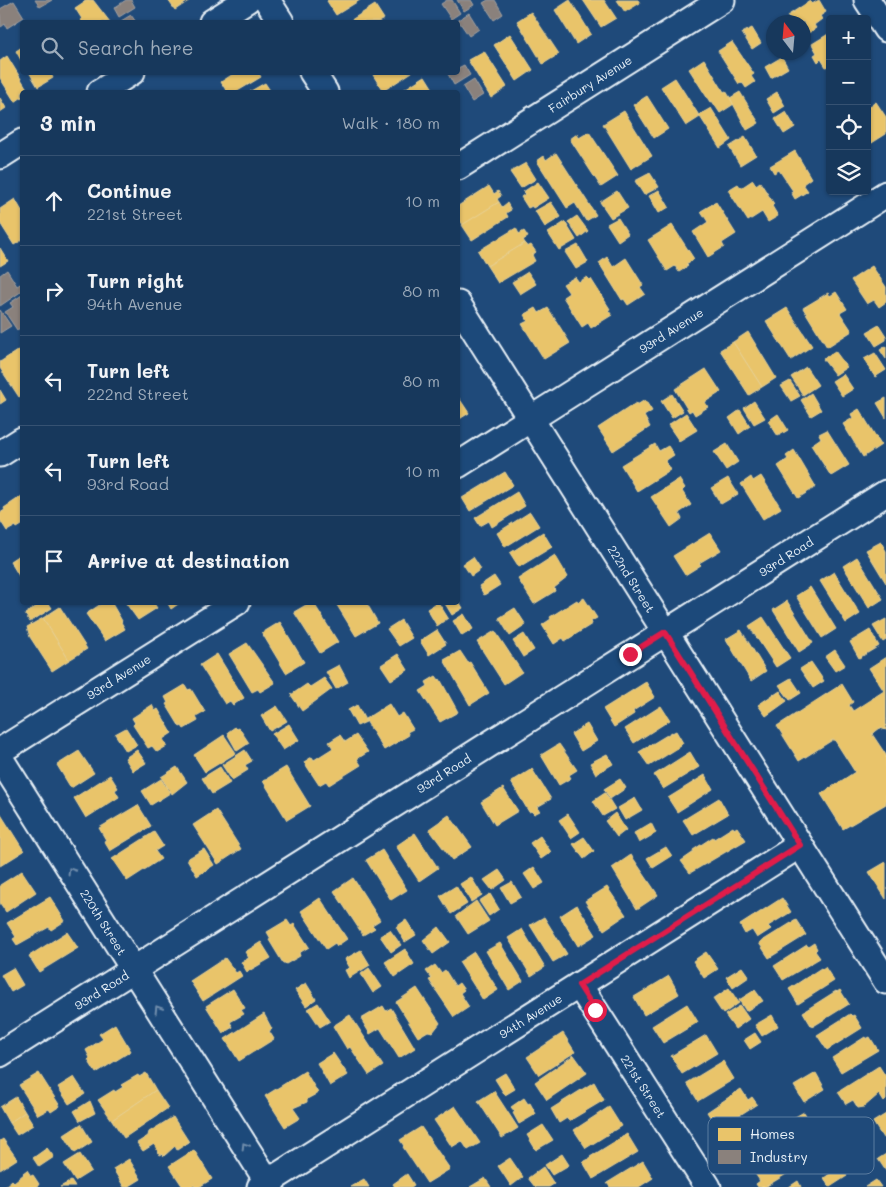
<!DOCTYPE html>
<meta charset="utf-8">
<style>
body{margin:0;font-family:Mali,sans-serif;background:#244365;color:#f1f3f6}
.controls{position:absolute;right:15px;top:15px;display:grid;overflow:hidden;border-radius:5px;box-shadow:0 1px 4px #0004}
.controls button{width:45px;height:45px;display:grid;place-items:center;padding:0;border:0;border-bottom:1px solid #365272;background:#17385c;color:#f1f3f6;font:25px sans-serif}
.compass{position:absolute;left:766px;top:15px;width:45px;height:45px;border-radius:50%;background:#17385c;box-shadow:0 1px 4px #0004;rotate:344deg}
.stop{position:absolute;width:15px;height:15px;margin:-11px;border:4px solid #e11d48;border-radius:50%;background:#fff}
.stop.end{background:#e11d48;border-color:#fff;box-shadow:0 1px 5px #0008}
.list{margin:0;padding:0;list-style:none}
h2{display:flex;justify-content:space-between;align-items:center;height:65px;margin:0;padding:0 20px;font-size:21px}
h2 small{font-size:16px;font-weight:400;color:#9eacbb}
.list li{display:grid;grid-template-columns:32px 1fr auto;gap:15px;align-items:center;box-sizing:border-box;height:90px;padding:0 20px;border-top:1px solid #365272}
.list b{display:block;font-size:19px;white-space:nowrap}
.list p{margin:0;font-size:16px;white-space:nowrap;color:#9eacbb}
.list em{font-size:16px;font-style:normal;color:#9eacbb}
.icon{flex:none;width:28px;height:28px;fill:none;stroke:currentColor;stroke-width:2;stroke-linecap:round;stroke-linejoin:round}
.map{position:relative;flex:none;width:886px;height:1187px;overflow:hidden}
.search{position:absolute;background:#17385c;box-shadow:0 1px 4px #0004;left:20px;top:20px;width:440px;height:55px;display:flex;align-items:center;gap:12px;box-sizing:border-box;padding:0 18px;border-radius:5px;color:#9eacbb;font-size:19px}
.panel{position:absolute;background:#17385c;box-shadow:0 1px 4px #0004;left:20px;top:90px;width:440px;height:515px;border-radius:5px}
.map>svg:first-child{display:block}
.homes{fill:#e9c46a;stroke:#e9d295}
.industry{fill:#8a817c;stroke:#a6a3a1}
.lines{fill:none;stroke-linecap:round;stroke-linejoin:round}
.street-casing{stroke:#e8f1f8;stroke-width:29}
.street{stroke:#1f4a7a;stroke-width:25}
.oneway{stroke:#6f8dac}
.route{stroke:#e11d48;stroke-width:6}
.labels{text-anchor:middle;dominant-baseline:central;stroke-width:5;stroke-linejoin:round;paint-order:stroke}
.street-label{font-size:12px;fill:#e8f1f8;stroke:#1f4a7a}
.key{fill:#1f4a7a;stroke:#5b7ca0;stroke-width:1}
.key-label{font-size:14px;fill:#e8f1f8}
</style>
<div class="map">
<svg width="886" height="1187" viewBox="0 0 886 1187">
<rect width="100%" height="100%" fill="#1f4a7a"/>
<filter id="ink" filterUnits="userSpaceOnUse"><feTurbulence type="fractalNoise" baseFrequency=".02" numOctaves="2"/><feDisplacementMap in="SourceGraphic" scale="10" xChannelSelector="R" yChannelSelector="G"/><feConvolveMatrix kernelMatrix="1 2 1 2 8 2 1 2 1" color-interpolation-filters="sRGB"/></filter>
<g filter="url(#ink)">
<!-- homes -->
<g class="homes">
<path d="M87,0H93L110,22H82L80,20L82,19L75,8Z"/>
<path d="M168,0H190L175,10Z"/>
<path d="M328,0H360L336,15L327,1Z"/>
<path d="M570,0L591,34L576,44L555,10Z"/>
<path d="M583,0H604L616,18L601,27Z"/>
<path d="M617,0H638L640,3L625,12Z"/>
<path d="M819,0L826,12L820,16L822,19L814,25L816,28L807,34L804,31V22H792L787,16L810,1L812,4Z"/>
<path d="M375,5L384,19L378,22H348Z"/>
<path d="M531,12L559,54L543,64L517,21Z"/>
<path d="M752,28L761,43L752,49L742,33Z"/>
<path d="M830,33V66L826,67L821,59L818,62L814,55L817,53L812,44Z"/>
<path d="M510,34L533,70L517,81L494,45Z"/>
<path d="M732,42L754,74L751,76L755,82L746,88L742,82L739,84L718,51Z"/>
<path d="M22,47V62L16,51Z"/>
<path d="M484,51L507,87L491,98L468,60Z"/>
<path d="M7,56L29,92H22V97L15,102L0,78V61Z"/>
<path d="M782,57L788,68L771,78L765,67Z"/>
<path d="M704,59L724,92L726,91L734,104L720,113L712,101L710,102L689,69Z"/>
<path d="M29,72H50L53,78L38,87Z"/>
<path d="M236,72H258L261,77L236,92H227L221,82Z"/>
<path d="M377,72H412L383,91L373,75Z"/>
<path d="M425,76L435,92H400Z"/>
<path d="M675,78L700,117L686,126L661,87Z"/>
<path d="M265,83L271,92H249Z"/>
<path d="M740,92L759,123L747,130L730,98Z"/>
<path d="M777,92L785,106L774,113L766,99Z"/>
<path d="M647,96L668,129L654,138L633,105Z"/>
<path d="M0,98L6,108L0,112Z"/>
<path d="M876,102L886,117V134L867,146V108Z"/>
<path d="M711,108L731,140L720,148L699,115Z"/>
<path d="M624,111L652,156L631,169L603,124Z"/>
<path d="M786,112L795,127L784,134L775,119Z"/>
<path d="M589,132L618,176L601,187L570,139L577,134L579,138Z"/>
<path d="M745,137L756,155L740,165L729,147Z"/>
<path d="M795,151L811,178L803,184L808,191L795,199L791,192L793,191L779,170L774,173L770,166Z"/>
<path d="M556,153L596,215L586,221L575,203L567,208L537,161L544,156L546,160Z"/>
<path d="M526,163L536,179L521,188L510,172Z"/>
<path d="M650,173L659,187L644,195L635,181Z"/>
<path d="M753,180L756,185L760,182L774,204L772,206L778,216L768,222L762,212L748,221L728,190L738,184L741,188Z"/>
<path d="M538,182L549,198L533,208L532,206L528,208L521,197L525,194L523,192Z"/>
<path d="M489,186L494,194L498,191L501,196L497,199L499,202L463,225L458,217V206Z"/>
<path d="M659,190L669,207L659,213L649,196Z"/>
<path d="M617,191L628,208L611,218L600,202Z"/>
<path d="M15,199L22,211V240L14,245L0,223V209Z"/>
<path d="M499,202L502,207L507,203L511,210L506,213L508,217L472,240L462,225Z"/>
<path d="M551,202L561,217L545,227L535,211Z"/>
<path d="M716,202L736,234L722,243L724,247L708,257L693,232L708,222L701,211Z"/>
<path d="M577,216L588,231L579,238L568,222Z"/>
<path d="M618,218L628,234L618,241L607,224Z"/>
<path d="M565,222L576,240L559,250L548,233Z"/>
<path d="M672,225L694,259L686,264L688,266L679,272L675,266L667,271L648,240Z"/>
<path d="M516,228L519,234L524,231L528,237L523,240L525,243L487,266L478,251Z"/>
<path d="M525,243L527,247L531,245L536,252L532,255L535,261L498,283L487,266Z"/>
<path d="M578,245L588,262L576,269L565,252Z"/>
<path d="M0,248L8,261L0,266Z"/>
<path d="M607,257L613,267L626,258L643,285L640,287L645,294L628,305L624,299L622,300L599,263Z"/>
<path d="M872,266L886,287V302L879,307L874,300L867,304L851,280Z"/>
<path d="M528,272L536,284L520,294L512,282Z"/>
<path d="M575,277L579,282L587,277L590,280L591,279L610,309L608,310L612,315L591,328L588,323L582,327L563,297L569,293L563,284Z"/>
<path d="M836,292L847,309L840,313L852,331L827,347L803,308L828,293L830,296Z"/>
<path d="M536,308L539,313L548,308L570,343L544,359L522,324L528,321L524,315Z"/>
<path d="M787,308L812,346L791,360L766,321Z"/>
<path d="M879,325L886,336V340L876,346L867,332Z"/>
<path d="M748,332L776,378L762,387L733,342Z"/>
<path d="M733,342L762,387L749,395L720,350Z"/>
<path d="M886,346V359L880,350Z"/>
<path d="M20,349L22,352V395L19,397L0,368V362Z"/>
<path d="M835,351L847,367L835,375L823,359Z"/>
<path d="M875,353L886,370L875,377L864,359Z"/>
<path d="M806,367L818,385L803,395L791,377Z"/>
<path d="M706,369L721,392L705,402L708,407L695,415L692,410L689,412L675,389Z"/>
<path d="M843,374L853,389L842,396L832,381Z"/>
<path d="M790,381L800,396L791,401L781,386Z"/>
<path d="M0,390L6,400L0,404Z"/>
<path d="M811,393L821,410L811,416L801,400Z"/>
<path d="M672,394L683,411L672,418L661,401Z"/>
<path d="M459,398L469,413L458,420V399Z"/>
<path d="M886,398V418L877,403Z"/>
<path d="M645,400L652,411L644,416L650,427L613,451L598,428L636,403L637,405Z"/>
<path d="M754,401L765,418L754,424L744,408Z"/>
<path d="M859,409L881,445L863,457L843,424L853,418L851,414Z"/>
<path d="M740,410L750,426L739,434L729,418Z"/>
<path d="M686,413L697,430L679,441L668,425Z"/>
<path d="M778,414L788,430L778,436L768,421Z"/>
<path d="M827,430L849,465L831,476L811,445L821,438L819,434Z"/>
<path d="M655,444L659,451L668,446L674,455L665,461L670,470L637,491L621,465Z"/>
<path d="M727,444L738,462L726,470L714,452Z"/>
<path d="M794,450L816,487L798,498L778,466L788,459L786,456Z"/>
<path d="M505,472L513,485L470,511L462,498Z"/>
<path d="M761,476L781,508L763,519L741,484L751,477L753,481Z"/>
<path d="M728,478L738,494L721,504L711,488Z"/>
<path d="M679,479L685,488L682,491L691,505L679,513L682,519L671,527L651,497Z"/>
<path d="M517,492L525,506L492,527L489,521L480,526L475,518Z"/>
<path d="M22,496V525L17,528L16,526L7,531L0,520V513L5,510L4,508Z"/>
<path d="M530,512L539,526L505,547L497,533Z"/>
<path d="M543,532L552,547L519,567L510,553Z"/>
<path d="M710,533L721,550L699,563L701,565L685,575L673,556Z"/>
<path d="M881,542L886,551V583L866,550Z"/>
<path d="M22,553V581L10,561Z"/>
<path d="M555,555L568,577L554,588L555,591L534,604L518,579Z"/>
<path d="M473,557L481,569L471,576L463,564Z"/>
<path d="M857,557L883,599L869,608L843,566Z"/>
<path d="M834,572L860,614L846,623L820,581Z"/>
<path d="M494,576L500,585L484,595L479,586Z"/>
<path d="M810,587L836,629L822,638L796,596Z"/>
<path d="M584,598L597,618L591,621L592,624L565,641L563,638L554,644L542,625L551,619L550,617L577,600L578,602Z"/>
<path d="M458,600L463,608L452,615L444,602H458Z"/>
<path d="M787,601L813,643L799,652L773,610Z"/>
<path d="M43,602H48L52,608L30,622L25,614Z"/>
<path d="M104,602H111L122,621L121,622L125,629L105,641L86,614Z"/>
<path d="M125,602H153L157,608L138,620Z"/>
<path d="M167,602H181L171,609Z"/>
<path d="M311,602H313L338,642L320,653L294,612Z"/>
<path d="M335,602H366L378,623L356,636Z"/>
<path d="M438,602L448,618L437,626L427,609Z"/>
<path d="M60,607L87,649L69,660L43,618Z"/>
<path d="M515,608L526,625L510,636L499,618Z"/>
<path d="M464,614L473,629L462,636L453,621Z"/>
<path d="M763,617L790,658L776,667L749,626Z"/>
<path d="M43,618L69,660L52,671L30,637L27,627Z"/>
<path d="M886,619V640L883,642L873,626Z"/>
<path d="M401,620L412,638L399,646L387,629Z"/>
<path d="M280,622L304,662L286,673L262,633Z"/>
<path d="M437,630L446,644L429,655L420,641Z"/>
<path d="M741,630L766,671L751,681L726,639Z"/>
<path d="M870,630L879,646L859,658L850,642Z"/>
<path d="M495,631L522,672L504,684L477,642Z"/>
<path d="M524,634L534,650L523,657L513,641Z"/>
<path d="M247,643L275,683L260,692L258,689L252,692L229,654Z"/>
<path d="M835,650L845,665L835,671L825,657Z"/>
<path d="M460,651L468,663L470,662L489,693L470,705L444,660Z"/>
<path d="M217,654L244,698L233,705L230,701L225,704L200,665Z"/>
<path d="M398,654L408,670L391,680L381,665Z"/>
<path d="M886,657V730L880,728L872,734L886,755V804L843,829L821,794L855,772L834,739L799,761L777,726L842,684L853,702L849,705L853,711L884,691L869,668Z"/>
<path d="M811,662L824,681L813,688L800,669Z"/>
<path d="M339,665L348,682L336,689L326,672Z"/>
<path d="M436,676L439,680L440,679L458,712L440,722L420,691L428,686L426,682Z"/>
<path d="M324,678L332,689L302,711L291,695L307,684L310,687Z"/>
<path d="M791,678L801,693L790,700L779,685Z"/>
<path d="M646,682L655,697L633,711L634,714L614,727L603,709Z"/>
<path d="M185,685L188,690L191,689L205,712L196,717L198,721L184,729L182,726L180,727L166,704L168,703L165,697Z"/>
<path d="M780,691L787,701L766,716L758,705L774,694V695Z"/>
<path d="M389,704L397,717L403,713L413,729L407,732L409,735L384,750L365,719Z"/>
<path d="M152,705L155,711L158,709L172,733L163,739L167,746L157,752L152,746L148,748L133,725L135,723L132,718Z"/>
<path d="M357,705L366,722L357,726L348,710Z"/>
<path d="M277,706L287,721L270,731L261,716Z"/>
<path d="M661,706L670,720L634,743L625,729Z"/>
<path d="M289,724L299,740L283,750L272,734Z"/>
<path d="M587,724L597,741L581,751L571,734Z"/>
<path d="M235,727L237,729L239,728L249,743L237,751L228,735L229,734L228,732Z"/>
<path d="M126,728L137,745L126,751L115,734Z"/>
<path d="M676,731L683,743L680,745L681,746L649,766L639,752L672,732V733Z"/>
<path d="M224,735L236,753L205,772L194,755Z"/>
<path d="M340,735L345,742L356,735L368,752L357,759L361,765L329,785L326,781L319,785L304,762L312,757L314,760L333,748L329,742Z"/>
<path d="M559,744L577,770L569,775L571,778L559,785L541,755Z"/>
<path d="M137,750L146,763L133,771L125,758Z"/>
<path d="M245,750L252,761L245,765L248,770L232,780L222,765Z"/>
<path d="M79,751L94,773L71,788L57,765Z"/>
<path d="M690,752L699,767L663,789L654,775Z"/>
<path d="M607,754L613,764L596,774L590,763Z"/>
<path d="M177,767L187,782L172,794L161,777Z"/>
<path d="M220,767L230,783L212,794L202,778Z"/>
<path d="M286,767L310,806L287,820L263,781Z"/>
<path d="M532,769L551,799L537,807L540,811L534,814L531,811L529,812L511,782Z"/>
<path d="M110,775L118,788L115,790L119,797L86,818L74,798Z"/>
<path d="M705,775L713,789L677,812L668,798Z"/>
<path d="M161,779L170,793L151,805L142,791Z"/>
<path d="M620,779L626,788L610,799L604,789Z"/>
<path d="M503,788L518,811L495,825L481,802Z"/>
<path d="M605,793L615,809L603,816L593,801Z"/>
<path d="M635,798L642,810L625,820L618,808Z"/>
<path d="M719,798L728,814L693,835L683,820Z"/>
<path d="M138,805L151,826L110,851L104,841L106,840L99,828Z"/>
<path d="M216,810L241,849L218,864L193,825Z"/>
<path d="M0,813L24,851L0,866Z"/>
<path d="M615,813L626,830L617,837L605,821Z"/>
<path d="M568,814L580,832L571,838L559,820Z"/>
<path d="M449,815L472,847L452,860L429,829Z"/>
<path d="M651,823L656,833L639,843L634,833Z"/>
<path d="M733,827L734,829L737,827L746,840L690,873L681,861L694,852L693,850L713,837L714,839Z"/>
<path d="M154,832L163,846L155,851L161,859L127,881L112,859Z"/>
<path d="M415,833L438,868L419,881L396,846Z"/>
<path d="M540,836L551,852L541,859L530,843Z"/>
<path d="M584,837L594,851L584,859L573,844Z"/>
<path d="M666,847L672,856L653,868L647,858Z"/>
<path d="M204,849L214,865L197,876L187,859Z"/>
<path d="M382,850L407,890L391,900L366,860Z"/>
<path d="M631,855L658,895L637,909L612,868Z"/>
<path d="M886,862V899L869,872Z"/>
<path d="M534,867L544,883L534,889L524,874Z"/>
<path d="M499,870L506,880L492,890L484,880Z"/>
<path d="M22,871L36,892L6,912L0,903V885Z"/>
<path d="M471,877L482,895L471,902L460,884Z"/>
<path d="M353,878L380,920L372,925L375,928L363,935L334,891Z"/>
<path d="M512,882L521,897L510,903L501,888Z"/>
<path d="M456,886L467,904L451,914L440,896Z"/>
<path d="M607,887L626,915L604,930L585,901Z"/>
<path d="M490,894L499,909L489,916L479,901Z"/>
<path d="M50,897L65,921L51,930L49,927L17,945L13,939L16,937L7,923Z"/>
<path d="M320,898L347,939L337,946L335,943L326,949L301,911Z"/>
<path d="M782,898L791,912L768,926L771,929L757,938L752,930L745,934L740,925Z"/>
<path d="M476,901L489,921L468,934L456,916Z"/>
<path d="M577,905L596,935L578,946L560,916Z"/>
<path d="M544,917L567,954L553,962L530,925Z"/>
<path d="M287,920L291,926L294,924L309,947L299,953L300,956L286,964L285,963H283L269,940L271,939L267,932Z"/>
<path d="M406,920L416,935L405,942L396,927Z"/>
<path d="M796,920L806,935L769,958L759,943Z"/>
<path d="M439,927L450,942L433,954L423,940Z"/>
<path d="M522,929L545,967L531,976L508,938Z"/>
<path d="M390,930L401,945L391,952L380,936Z"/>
<path d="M67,932L78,948L39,972L29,956Z"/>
<path d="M261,942L271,958L247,972L241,962L249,958L245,952Z"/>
<path d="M500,943L523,981L509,990L486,951Z"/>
<path d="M814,943L817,949L815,951L820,958L783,980L774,966L807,945L808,947Z"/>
<path d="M405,949L414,964L395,977L385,962Z"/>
<path d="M361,950L370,965L349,978L345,970L350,968L345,959Z"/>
<path d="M474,952L498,990L483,1000L459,962Z"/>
<path d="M706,952L718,969L704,978L693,961Z"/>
<path d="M225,958L236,973L239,971L242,976L203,1001L190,981Z"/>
<path d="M435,965L441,973L445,970L455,986L459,983L464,990L460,993L469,1007L454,1017L429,980L432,979L426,971Z"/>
<path d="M742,967L749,977L733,988L726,977Z"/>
<path d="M825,967L834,981L798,1004L789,989L821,968L822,969Z"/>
<path d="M13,968L23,985L11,992L1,975Z"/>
<path d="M369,968L382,987L373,993L361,974Z"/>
<path d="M669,976L679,994L644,1015L634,997Z"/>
<path d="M306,983L316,999L306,1006L295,990Z"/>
<path d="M417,988L440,1023L433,1032L428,1031L418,1037L396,1002Z"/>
<path d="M729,988L739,1003L723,1014L713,999Z"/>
<path d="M233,989L245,1008L241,1010L244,1014L230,1022L233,1027L223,1033L206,1006Z"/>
<path d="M755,990L763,1001L746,1011L739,1000Z"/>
<path d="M840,990L849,1004L812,1027L803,1012L836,991L837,992Z"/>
<path d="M318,1003L330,1021L320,1027L308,1009Z"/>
<path d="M687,1004L698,1022L663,1043L652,1026Z"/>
<path d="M383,1006L386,1011L391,1008L415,1048L399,1058L380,1028L370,1034L361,1019Z"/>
<path d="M740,1006L749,1019L735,1029L725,1015Z"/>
<path d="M264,1014L272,1029L269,1031L274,1039L239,1061L225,1039Z"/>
<path d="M850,1014L852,1016L854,1015L862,1028L827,1050L817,1035Z"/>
<path d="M350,1015L383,1066L369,1075L350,1047L347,1049L333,1026Z"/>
<path d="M772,1015L778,1026L762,1036L755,1025Z"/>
<path d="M115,1024L131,1051L96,1073L88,1060L90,1058L86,1050L103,1039L99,1034Z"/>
<path d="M563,1033L575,1052L539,1075L527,1057Z"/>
<path d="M755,1033L761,1042L750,1049L744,1040Z"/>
<path d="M706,1035L717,1053L682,1074L671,1056Z"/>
<path d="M865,1037L866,1039L870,1037L878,1050L841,1072L832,1058Z"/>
<path d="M333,1053L348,1075L330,1086L317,1063Z"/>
<path d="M574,1055L587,1073L547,1100L535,1082Z"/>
<path d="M723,1061L734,1079L698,1101L687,1083Z"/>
<path d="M879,1066L886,1077V1100L884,1102L879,1094L864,1107L858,1108L853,1100L846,1104L838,1092Z"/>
<path d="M305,1071L318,1093L307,1099V1102L293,1108L300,1118L285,1127L265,1096Z"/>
<path d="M39,1073L60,1106L51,1112L49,1109L38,1115L19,1085Z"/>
<path d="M146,1073L156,1090L112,1120L98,1100L114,1090L115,1092L123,1087L121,1085L138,1075L139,1077Z"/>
<path d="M505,1073L515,1089L505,1095L495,1079Z"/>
<path d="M816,1073L825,1089L804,1102L794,1086Z"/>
<path d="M74,1077L85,1094L69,1104L58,1087Z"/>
<path d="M594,1082L604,1100L569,1121L567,1118L559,1123L551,1109Z"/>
<path d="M741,1089L748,1100L752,1097L757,1104L718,1129L707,1112Z"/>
<path d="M156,1090L168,1108L124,1138L112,1120Z"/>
<path d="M494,1091L518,1128L502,1138L478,1101Z"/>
<path d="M16,1097L25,1112L9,1123L0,1107Z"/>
<path d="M524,1098L528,1104L530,1103L536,1114L519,1124L513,1113L515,1112L511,1107Z"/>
<path d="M90,1101L95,1113L80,1121L74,1111Z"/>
<path d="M455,1106L480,1143L468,1150L462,1141L452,1147L434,1120Z"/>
<path d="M609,1107L621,1126L586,1148L574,1130Z"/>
<path d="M25,1112L33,1125L17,1135L9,1123Z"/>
<path d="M804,1112L810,1122L794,1131L788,1121Z"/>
<path d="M886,1114V1136L883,1138L873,1122Z"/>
<path d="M173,1117L189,1142L177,1150L175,1146L164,1156L162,1154L160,1155L154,1144L143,1151L137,1143L148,1136L149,1132Z"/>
<path d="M81,1124L92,1142L75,1153L64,1135Z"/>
<path d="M543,1125L553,1140L536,1150L527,1135Z"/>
<path d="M421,1127L450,1169L427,1183L403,1147L404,1146L400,1140Z"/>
<path d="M627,1134L638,1152L593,1179L583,1162L591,1158L590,1157Z"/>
<path d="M3,1139L17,1159L0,1170V1141Z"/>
<path d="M47,1148L54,1157L39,1167L33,1158Z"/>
<path d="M194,1150L212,1179L199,1187H195L194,1185L190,1187H183L169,1166Z"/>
<path d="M782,1150L786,1157L781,1161L788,1173L765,1187H758L756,1184L760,1181L752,1169Z"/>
<path d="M80,1154L91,1171L75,1181L64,1164Z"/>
<path d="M562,1154L569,1165L552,1175L545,1165Z"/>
<path d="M886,1154V1171L878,1159Z"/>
<path d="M510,1158L523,1177L511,1186L498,1166Z"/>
<path d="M129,1159L141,1179L128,1187H124L113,1169Z"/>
<path d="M643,1161L653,1178L639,1187H610L607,1183Z"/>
<path d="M543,1167L554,1184L549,1187H535L528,1178Z"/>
<path d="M840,1167L847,1176L830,1187L824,1178Z"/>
<path d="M27,1170L31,1176L33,1175L39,1184L37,1187H4L12,1180L14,1182L24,1174L23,1173Z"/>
<path d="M407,1174L414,1185L411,1187H395L393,1184Z"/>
<path d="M485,1178L491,1187H470Z"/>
<path d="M364,1179L369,1187H350Z"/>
<path d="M876,1180L881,1187H865Z"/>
<path d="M71,1181L75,1187H60Z"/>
<path d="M798,1181L801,1187H789Z"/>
</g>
<!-- industry -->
<g class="industry">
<path d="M35,0H52L40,7Z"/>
<path d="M126,0H131L135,7L119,17L114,8Z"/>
<path d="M447,0H452L460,13L451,19L441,4Z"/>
<path d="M457,0H471L474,5L464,11Z"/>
<path d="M488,0H495L503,14L494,20L483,3Z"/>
<path d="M14,1L24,17L7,28L5,24L1,27L0,9Z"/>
<path d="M469,13L479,29L469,36L458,20Z"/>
<path d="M131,15L136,22H122L121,21Z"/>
<path d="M464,65L470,75L454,85L448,74L458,72V68Z"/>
<path d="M474,80L483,95L472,102L463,87Z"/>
<path d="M7,270L17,286L22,283V291L0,306V275Z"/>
<path d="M22,295V327L17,330L5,312L13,307L10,303Z"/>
<path d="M0,310L11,326L0,333Z"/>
</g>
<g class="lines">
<!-- street casing -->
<g class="street-casing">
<g id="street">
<path d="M267,0L281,22"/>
<path d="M867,0L886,29"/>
<path d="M212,22L247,0"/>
<path d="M312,72L325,92"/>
<path d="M100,92L132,72"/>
<path d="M0,156L22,142"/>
<path id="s1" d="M458,167L722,0"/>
<path id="s2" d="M458,304L886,981"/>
<path d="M0,454L22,440"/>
<path id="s3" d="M458,465L886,194"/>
<path id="s4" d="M0,751L237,602"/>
<path id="s5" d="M0,758L271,1187"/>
<path id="s6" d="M579,985L708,1187"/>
<path id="s7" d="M0,1054L886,493"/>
<path id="s8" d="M260,1187L800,845"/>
</g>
</g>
<!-- street -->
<use href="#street" class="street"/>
</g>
<!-- one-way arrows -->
<defs><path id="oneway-chevron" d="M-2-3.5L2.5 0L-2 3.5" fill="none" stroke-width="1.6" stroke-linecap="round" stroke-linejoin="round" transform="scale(1.25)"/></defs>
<g class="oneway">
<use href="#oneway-chevron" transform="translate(71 871) rotate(-122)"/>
<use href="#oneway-chevron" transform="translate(158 1009) rotate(-122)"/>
<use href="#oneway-chevron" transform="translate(245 1146) rotate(-122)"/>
</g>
</g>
<g class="lines" filter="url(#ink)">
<!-- route -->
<path class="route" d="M595,1010L579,985L800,845L665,632L630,654"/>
</g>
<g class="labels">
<!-- street labels -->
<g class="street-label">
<text stroke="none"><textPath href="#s1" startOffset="156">Fairbury Avenue</textPath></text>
<text stroke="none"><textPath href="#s3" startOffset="252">93rd Avenue</textPath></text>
<text stroke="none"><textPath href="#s7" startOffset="930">93rd Road</textPath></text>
<text stroke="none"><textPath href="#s2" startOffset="325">222nd Street</textPath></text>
<text stroke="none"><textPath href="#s4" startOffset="140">93rd Avenue</textPath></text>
<text stroke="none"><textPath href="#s7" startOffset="525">93rd Road</textPath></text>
<text stroke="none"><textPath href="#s5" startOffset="194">220th Street</textPath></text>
<text stroke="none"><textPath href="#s7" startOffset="120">93rd Road</textPath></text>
<text stroke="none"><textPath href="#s8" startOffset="320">94th Avenue</textPath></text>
<text stroke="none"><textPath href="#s6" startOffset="120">221st Street</textPath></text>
</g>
</g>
<!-- legend -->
<rect x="708" y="1117" width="166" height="57" rx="8" class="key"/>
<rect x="718" y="1128" width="23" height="13" fill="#e9c46a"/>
<rect x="718" y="1150" width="23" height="14" fill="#8a817c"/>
<g class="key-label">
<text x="750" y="1139">Homes</text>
<text x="750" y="1162">Industry</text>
</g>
</svg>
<div class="controls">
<button>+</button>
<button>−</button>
<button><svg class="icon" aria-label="locate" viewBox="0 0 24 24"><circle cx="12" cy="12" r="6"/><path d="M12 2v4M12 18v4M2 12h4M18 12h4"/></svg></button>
<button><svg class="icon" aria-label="layers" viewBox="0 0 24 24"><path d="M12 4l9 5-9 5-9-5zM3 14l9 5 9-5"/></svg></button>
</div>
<svg class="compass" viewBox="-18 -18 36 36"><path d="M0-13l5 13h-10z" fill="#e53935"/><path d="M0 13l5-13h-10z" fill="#9eacbb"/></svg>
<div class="stop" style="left:595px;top:1010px"></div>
<div class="stop end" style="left:630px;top:654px"></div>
<div class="search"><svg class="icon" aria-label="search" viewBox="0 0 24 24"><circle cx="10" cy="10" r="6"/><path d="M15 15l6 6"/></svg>Search here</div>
<section class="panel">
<h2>3 min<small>Walk · 180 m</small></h2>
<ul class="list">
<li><svg class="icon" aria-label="ahead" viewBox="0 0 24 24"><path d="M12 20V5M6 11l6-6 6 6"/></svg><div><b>Continue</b><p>221st Street</p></div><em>10 m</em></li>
<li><svg class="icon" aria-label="right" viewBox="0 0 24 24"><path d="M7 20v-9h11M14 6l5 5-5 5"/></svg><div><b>Turn right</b><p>94th Avenue</p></div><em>80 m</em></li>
<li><svg class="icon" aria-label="left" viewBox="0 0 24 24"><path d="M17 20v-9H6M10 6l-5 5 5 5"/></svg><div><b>Turn left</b><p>222nd Street</p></div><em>80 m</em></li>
<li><svg class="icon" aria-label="left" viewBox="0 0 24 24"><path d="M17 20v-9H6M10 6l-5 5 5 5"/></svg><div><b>Turn left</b><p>93rd Road</p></div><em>10 m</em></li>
<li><svg class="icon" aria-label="arrive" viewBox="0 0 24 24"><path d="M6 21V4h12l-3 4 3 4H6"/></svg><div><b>Arrive at destination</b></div></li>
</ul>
</section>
</div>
